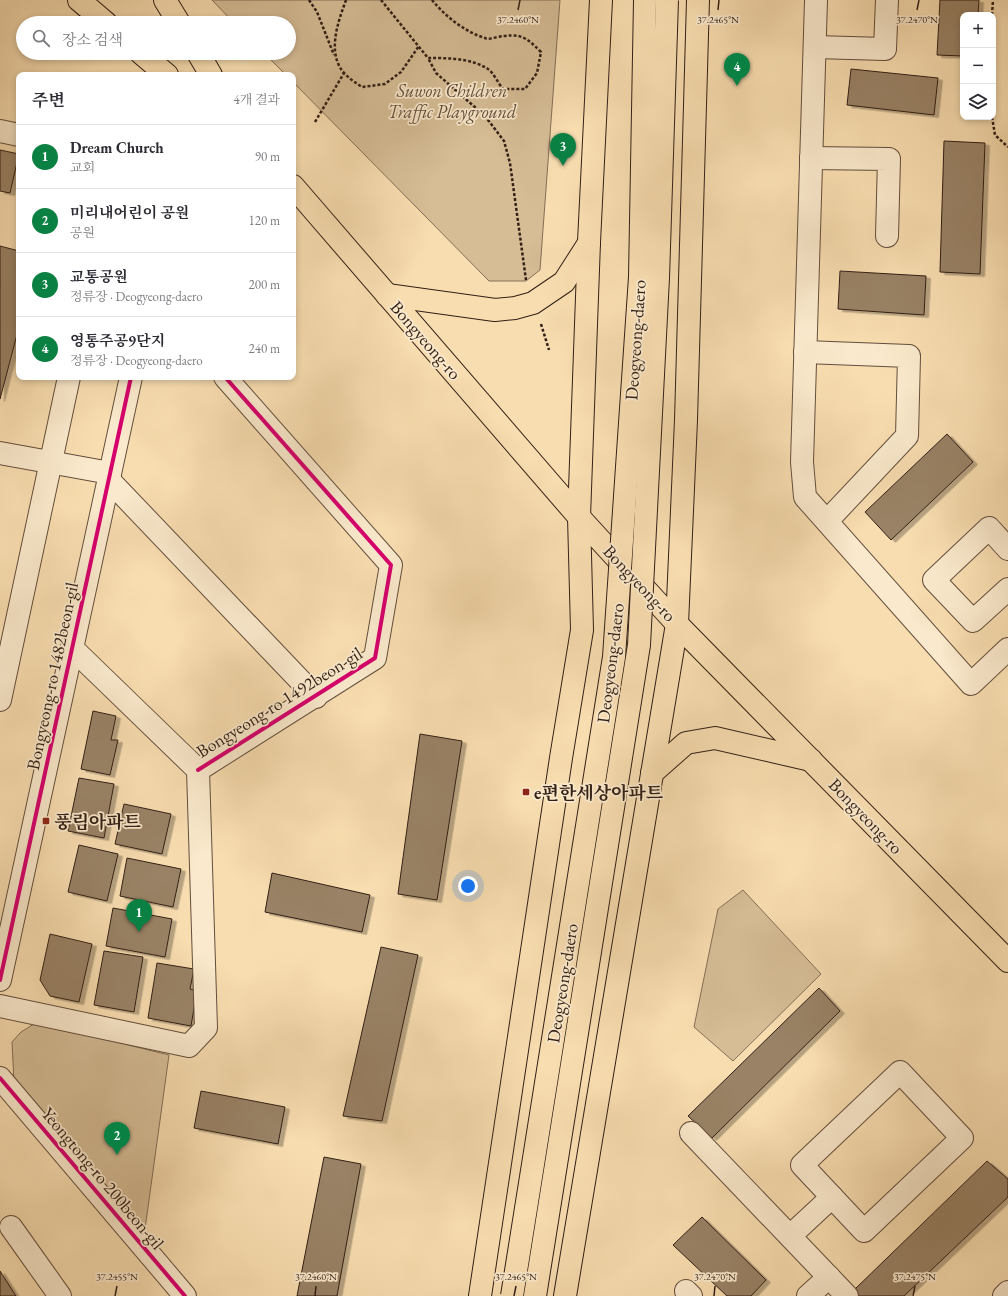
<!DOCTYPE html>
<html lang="ko">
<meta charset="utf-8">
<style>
body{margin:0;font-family:"EB Garamond","Noto Serif KR",serif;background:#f7f7f7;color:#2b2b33}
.controls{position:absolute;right:12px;top:12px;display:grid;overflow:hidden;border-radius:8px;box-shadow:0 2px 6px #0003}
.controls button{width:36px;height:36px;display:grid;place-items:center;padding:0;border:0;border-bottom:1px solid #e1e1e2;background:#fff;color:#2b2b33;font:20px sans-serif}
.you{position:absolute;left:468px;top:886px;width:14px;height:14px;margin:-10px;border:3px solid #fff;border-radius:50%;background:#1a73e8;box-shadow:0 0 0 6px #1a73e833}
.badge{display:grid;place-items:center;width:26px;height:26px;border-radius:50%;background:#0b8043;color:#fff;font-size:13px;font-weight:700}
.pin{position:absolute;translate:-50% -33px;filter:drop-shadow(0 1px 2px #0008)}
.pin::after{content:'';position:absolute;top:21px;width:14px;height:12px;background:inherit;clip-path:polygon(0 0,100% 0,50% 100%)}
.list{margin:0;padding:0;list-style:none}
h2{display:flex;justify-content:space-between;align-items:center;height:52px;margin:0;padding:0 16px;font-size:17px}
h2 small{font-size:13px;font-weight:400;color:#7c7c81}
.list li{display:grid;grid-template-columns:26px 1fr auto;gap:12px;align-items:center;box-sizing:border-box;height:64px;padding:0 16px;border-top:1px solid #e1e1e2}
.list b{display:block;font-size:15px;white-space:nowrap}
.list p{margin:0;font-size:13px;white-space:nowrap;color:#7c7c81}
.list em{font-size:13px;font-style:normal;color:#7c7c81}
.icon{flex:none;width:22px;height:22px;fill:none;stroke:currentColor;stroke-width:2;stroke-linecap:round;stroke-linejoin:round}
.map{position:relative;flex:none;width:1008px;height:1296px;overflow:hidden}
.search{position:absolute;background:#fff;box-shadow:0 2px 6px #0003;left:16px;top:16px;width:280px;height:44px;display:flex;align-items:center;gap:10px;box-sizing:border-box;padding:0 14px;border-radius:22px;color:#7c7c81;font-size:15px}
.panel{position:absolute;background:#fff;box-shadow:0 2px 6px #0003;left:16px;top:72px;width:280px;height:308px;border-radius:8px}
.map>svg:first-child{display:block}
.green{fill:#d6bd96;stroke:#846e56}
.building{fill:#998266;stroke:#321f15;filter:url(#shadow)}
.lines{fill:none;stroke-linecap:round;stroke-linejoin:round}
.minor-casing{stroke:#644e3c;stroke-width:24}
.major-casing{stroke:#321f15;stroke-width:24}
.highway-casing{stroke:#321f15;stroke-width:24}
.path{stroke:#321f15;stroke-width:2.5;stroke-dasharray:3 2;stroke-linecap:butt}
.minor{stroke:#fae9cc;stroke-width:22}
.major{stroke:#f8ddb0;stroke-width:22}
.highway{stroke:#f8ddb0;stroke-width:22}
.major-bridge-casing{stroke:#321f15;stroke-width:24;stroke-linecap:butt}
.major-bridge{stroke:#f8ddb0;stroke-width:22}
.cycleway-casing{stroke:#fae9cc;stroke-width:6}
.cycleway{stroke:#d6006c;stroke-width:4}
.ticks{fill:none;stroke:#321f15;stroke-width:1.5}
.poi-dot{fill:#8f2418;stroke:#fae9cc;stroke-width:1.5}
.labels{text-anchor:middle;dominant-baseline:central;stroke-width:3.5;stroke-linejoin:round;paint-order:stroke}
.park-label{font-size:18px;font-style:italic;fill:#634e3c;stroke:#fae9cc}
.street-label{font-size:18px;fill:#321f15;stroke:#fae9cc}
.poi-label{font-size:18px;font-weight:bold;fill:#321f15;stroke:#fae9cc;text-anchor:start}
.ticks-label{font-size:10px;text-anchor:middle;fill:#321f15;stroke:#fae9cc;stroke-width:3.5;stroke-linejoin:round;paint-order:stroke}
</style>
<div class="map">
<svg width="1008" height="1296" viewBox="0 0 1008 1296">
<defs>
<filter id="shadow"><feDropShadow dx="4.5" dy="2.5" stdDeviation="0" flood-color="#0004"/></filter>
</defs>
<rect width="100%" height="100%" fill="#f8ddb0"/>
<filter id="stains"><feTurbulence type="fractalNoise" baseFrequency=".005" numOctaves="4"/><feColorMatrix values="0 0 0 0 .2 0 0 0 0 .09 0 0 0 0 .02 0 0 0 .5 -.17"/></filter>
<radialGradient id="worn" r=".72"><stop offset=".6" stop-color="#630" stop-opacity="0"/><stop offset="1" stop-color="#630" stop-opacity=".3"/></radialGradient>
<!-- green -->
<g class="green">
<path d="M212,0H560L540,270L526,281H489L293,82V75H286L264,53H289V23H234Z"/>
<path d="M743,890L821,974L733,1061L694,1027L718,909Z"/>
<path d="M34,1024L59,1028L169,1055L145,1229L14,1082L12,1042L21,1032Z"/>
</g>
<!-- building -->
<g class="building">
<path d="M940,0H979L978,15H963V56L937,55Z"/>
<path d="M851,69L938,78L934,115L847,105Z"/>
<path d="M944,141L985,143L980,274L940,272Z"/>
<path d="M0,150L19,154L10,193L0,191Z"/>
<path d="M0,246L19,251V327L0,399Z"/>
<path d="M840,271L926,276L924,315L838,309Z"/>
<path d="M947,434L973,462L891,540L865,512Z"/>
<path d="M93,711L116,716L111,740H118L110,775L81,769Z"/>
<path d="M420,734L462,741L437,900L398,894Z"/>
<path d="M79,778L114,784L104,838L68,831Z"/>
<path d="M124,804L171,814L162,854L115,844Z"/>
<path d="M79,845L118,854L107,901L68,892Z"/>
<path d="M127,858L181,869L173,907L120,896Z"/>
<path d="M272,873L370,895L362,932L265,912Z"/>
<path d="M113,908L172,919L165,957L106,946Z"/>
<path d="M50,934L92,944L79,1002L50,996L40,980Z"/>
<path d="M381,947L418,955L382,1121L343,1116Z"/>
<path d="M104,951L143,957L134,1012L94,1005Z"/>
<path d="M157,963L194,969L190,989L197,991L191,1026L148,1018Z"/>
<path d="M819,988L840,1011L712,1138L688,1116Z"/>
<path d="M201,1091L285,1107L278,1144L194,1128Z"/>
<path d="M324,1157L361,1164L337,1296H297Z"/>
<path d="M987,1161L1008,1179V1197L904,1296H859L853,1291Z"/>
<path d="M702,1217L766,1280L751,1296H727L673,1245Z"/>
<path d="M0,1271L16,1296H0Z"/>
</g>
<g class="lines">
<!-- minor casing -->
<g class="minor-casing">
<g id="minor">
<path d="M816,0L802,462L805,497L971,684L1008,649"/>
<path d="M815,47L885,49L887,0"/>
<path d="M0,131L19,135"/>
<path d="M811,158L889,159L887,236"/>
<path d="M805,352L909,356L907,436L827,521"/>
<path d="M0,453L110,473"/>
<path d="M109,480L316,697"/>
<path d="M1008,549L989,528L934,580L973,621L1008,589"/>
<path d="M72,648L198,770"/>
<path d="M0,700L69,377"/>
<path d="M198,770L375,658L391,565L225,377"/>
<path d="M0,980L131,377"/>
<path d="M0,1006L189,1046L206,1028L198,770"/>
<path d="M900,1072L962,1138L864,1231L802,1165Z"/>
<path d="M0,1078L185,1296"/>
<path d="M691,1133L847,1296"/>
<path d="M11,1227L60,1296"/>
<path d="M790,1236L832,1197"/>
<path d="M686,1291L691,1296"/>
<path d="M808,1296L829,1277"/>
<path d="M1004,1296L1008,1292"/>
</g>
</g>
<!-- major casing -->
<g class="major-casing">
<g id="major">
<path d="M293,186L579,517L677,624L1008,961"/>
<path d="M387,295L495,310L515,308L533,303L564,282L589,243"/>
<path d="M652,773L686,743L715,738L811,760"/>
<path d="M480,1296L561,758L582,630L579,517L589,242L601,0"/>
<path d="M565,1296L677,624L686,420L698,0"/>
</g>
</g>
<!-- highway casing -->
<g class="highway-casing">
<g id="highway">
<path d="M79,0L106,23"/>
<path d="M165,0L179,23"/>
<path d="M141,53L167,75"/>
<path d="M198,53L211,75"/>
</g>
</g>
<!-- path -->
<g class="path">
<path d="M309,0L317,12L334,55"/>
<path d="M346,0C338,22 326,54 345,74C350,79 356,83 362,87L385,84L401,72L419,46"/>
<path d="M381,0L428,58"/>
<path d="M432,0C445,16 465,32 485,38C488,40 493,38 497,37C520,33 525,36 541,52L537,73L525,89H503C498,83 493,72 488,69C471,58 447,58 428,58L436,73L485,116L504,141L510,163L526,280"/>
<path d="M992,15L993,0"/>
<path d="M992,117L995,135L1008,147"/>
<path d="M315,122L344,73"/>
<path d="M541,324L549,350"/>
</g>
<!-- minor -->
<use href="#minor" class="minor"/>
<!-- major -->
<use href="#major" class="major"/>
<!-- highway -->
<use href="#highway" class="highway"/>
<!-- major-bridge casing -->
<g class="major-bridge-casing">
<g id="major-bridge">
<path d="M512,1296L614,657L640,277L645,0"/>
<path d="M535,1296L639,645L658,278L667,0"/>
</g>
</g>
<!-- major-bridge -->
<use href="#major-bridge" class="major-bridge"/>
<!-- cycleway casing -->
<g class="cycleway-casing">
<g id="cycleway">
<path d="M198,770L375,658L391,565L225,377"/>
<path d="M0,980L131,377"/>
<path d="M0,1078L185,1296"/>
</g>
</g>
<!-- cycleway -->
<use href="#cycleway" class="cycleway"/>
</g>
<!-- ticks -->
<path class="ticks" d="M518,10L520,0M718,10L719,0M917,10L919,0M115,1296L117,1286M315,1296L316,1286M514,1296L516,1286M714,1296L715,1286M913,1296L915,1286"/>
<!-- markers -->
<g class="poi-dot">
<rect x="522" y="788" width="8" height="8" rx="2"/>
<rect x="42" y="817" width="8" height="8" rx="2"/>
</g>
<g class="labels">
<!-- park labels -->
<g class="park-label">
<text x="452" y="90">Suwon Children<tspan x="452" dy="21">Traffic Playground</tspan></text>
</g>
<!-- street labels -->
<g class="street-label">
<text transform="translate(426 340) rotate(49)">Bongyeong-ro</text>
<text transform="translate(635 340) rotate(-86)">Deogyeong-daero</text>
<text transform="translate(640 583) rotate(47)">Bongyeong-ro</text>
<text transform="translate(610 663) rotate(-83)">Deogyeong-daero</text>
<text transform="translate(52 676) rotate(-78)">Bongyeong-ro 1482beon-gil</text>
<text transform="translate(279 702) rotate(-32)">Bongyeong-ro 1492beon-gil</text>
<text transform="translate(866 816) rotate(46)">Bongyeong-ro</text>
<text transform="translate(562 983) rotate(-81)">Deogyeong-daero</text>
<text transform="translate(103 1178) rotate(50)">Yeongtong-ro 200beon-gil</text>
</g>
<!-- poi labels -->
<g class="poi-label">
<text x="534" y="792">e편한세상아파트</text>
<text x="54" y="821">풍림아파트</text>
</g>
</g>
<g class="ticks-label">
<text x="518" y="23">37.2460°N</text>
<text x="718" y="23">37.2465°N</text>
<text x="917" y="23">37.2470°N</text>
<text x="117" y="1280">37.2455°N</text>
<text x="316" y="1280">37.2460°N</text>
<text x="516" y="1280">37.2465°N</text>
<text x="715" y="1280">37.2470°N</text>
<text x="915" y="1280">37.2475°N</text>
</g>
<rect width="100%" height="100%" filter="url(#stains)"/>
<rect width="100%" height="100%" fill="url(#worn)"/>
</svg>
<div class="controls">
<button>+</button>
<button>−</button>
<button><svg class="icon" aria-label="layers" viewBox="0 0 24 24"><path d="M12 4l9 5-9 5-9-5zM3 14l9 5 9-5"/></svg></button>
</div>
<div class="you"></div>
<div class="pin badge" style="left:139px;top:932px">1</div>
<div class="pin badge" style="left:117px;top:1155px">2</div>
<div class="pin badge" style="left:563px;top:166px">3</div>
<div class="pin badge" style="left:737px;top:86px">4</div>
<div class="search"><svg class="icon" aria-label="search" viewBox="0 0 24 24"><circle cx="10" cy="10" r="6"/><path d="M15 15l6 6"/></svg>장소 검색</div>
<section class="panel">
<h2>주변<small>4개 결과</small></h2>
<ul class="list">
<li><span class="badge">1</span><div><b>Dream Church</b><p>교회</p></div><em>90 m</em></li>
<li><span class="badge">2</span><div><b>미리내어린이 공원</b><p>공원</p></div><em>120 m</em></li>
<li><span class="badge">3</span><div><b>교통공원</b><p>정류장 · Deogyeong-daero</p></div><em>200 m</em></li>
<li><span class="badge">4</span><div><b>영통주공9단지</b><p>정류장 · Deogyeong-daero</p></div><em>240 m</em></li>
</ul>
</section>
</div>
